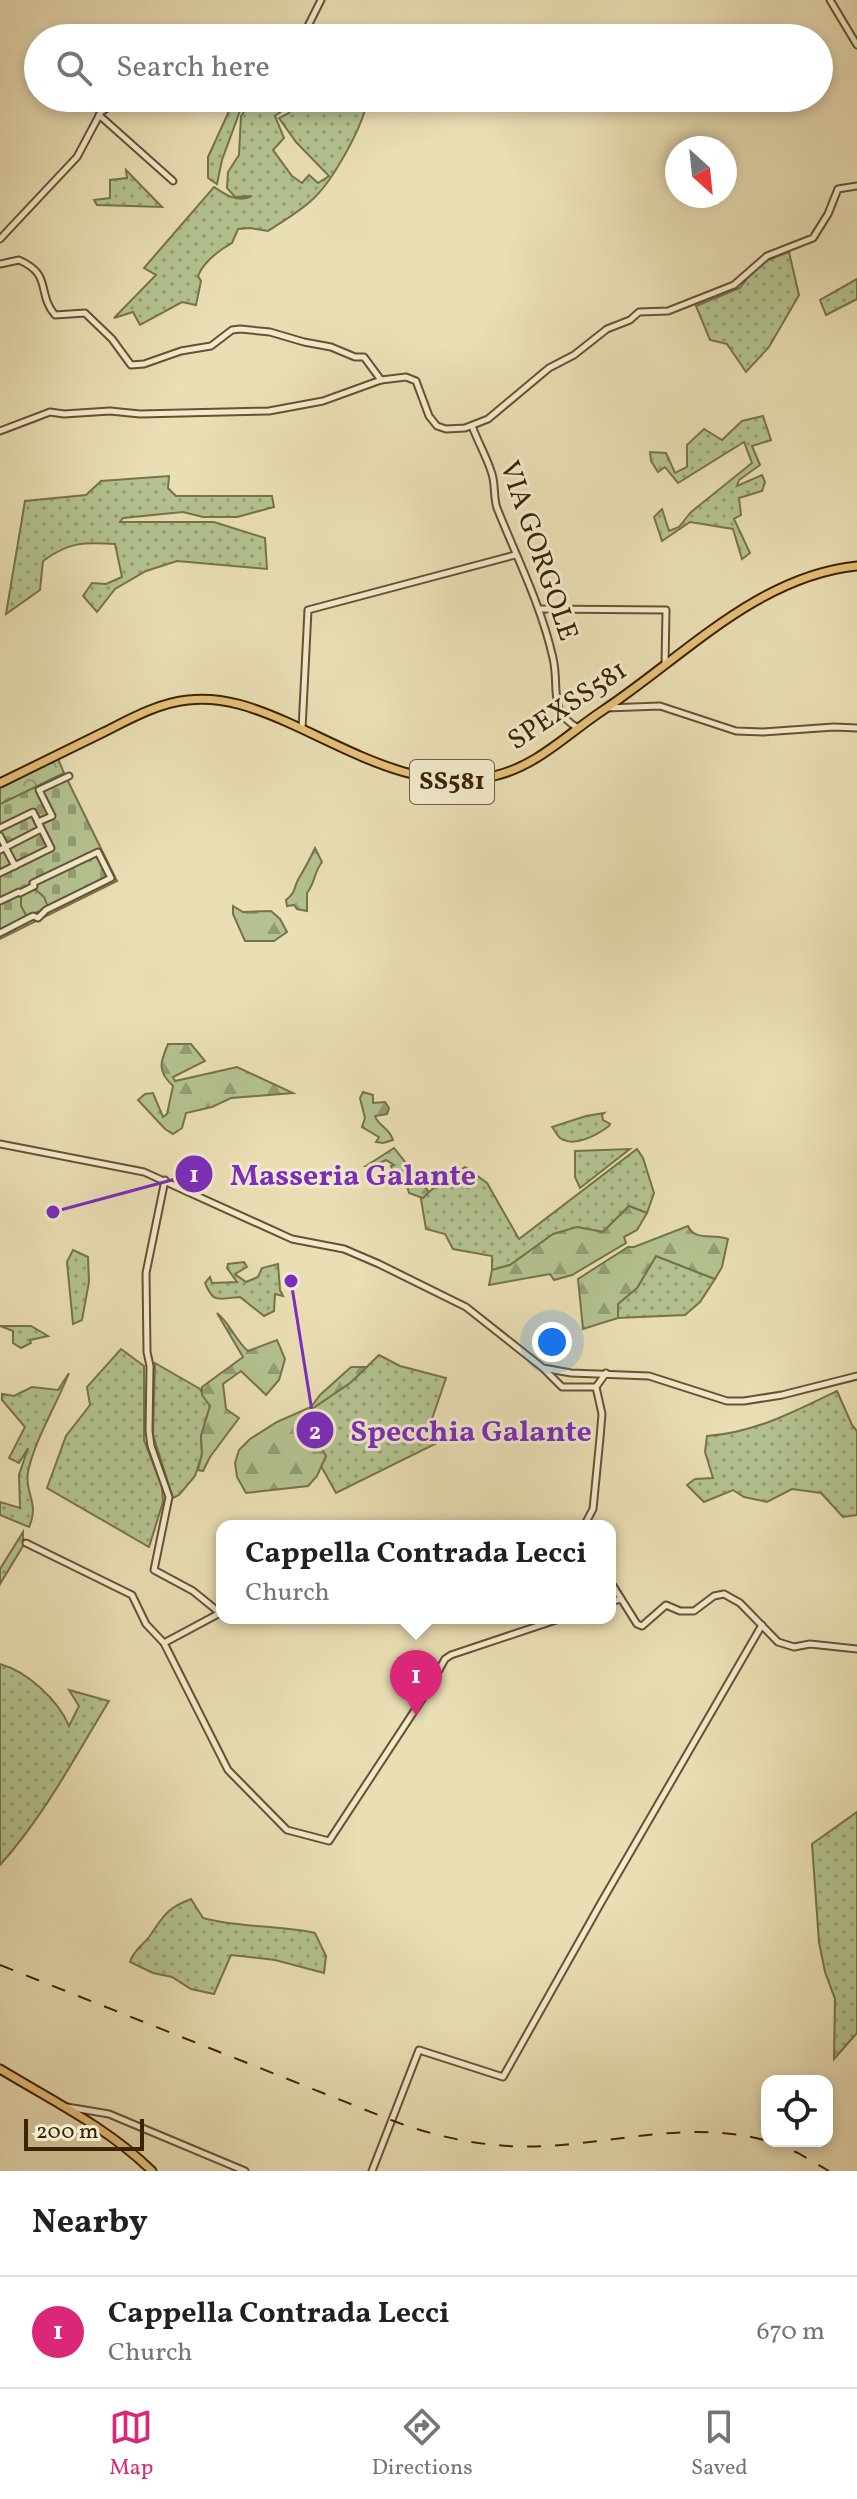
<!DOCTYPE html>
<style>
body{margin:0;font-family:Vollkorn,serif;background:#f6f6f6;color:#202124}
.controls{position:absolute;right:24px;bottom:24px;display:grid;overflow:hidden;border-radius:16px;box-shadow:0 4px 12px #0003}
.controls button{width:72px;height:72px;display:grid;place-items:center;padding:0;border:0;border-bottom:2px solid #e0e0e0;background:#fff;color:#202124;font:40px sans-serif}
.compass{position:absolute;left:665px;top:136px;width:72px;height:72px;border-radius:50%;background:#fff;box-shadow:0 4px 12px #0003;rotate:153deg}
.scale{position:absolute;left:24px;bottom:20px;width:120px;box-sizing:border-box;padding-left:8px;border:4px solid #3b2401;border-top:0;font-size:22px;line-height:28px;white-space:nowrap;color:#3b2401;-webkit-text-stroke:6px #f1eace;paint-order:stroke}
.you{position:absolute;left:552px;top:1342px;width:28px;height:28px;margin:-20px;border:6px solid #fff;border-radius:50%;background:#1a73e8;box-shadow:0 0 0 12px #1a73e833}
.badge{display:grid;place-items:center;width:52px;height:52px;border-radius:50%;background:#db2777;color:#fff;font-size:26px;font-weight:700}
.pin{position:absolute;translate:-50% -66px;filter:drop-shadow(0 2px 4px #0008)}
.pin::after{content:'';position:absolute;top:42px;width:28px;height:24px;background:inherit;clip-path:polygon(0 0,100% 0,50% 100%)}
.popup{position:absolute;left:216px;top:1520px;width:400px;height:104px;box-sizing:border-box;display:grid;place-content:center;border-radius:16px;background:#fff;filter:drop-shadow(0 2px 6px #0005);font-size:26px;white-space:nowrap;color:#757577}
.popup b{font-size:30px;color:#202124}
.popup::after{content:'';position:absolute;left:50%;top:100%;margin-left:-16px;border:16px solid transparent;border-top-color:#fff}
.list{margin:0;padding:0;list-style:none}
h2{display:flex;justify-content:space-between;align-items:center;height:104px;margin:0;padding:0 32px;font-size:34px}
h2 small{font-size:26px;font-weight:400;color:#757577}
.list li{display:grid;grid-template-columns:52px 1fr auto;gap:24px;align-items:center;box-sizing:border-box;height:112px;padding:0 32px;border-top:2px solid #e0e0e0}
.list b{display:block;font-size:30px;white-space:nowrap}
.list p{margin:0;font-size:26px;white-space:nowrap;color:#757577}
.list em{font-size:26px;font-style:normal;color:#757577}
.icon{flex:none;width:44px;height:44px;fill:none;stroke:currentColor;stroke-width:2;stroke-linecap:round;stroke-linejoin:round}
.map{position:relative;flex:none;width:857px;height:2171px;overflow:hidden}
.search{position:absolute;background:#fff;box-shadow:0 4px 12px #0003;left:24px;right:24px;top:24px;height:88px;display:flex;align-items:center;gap:20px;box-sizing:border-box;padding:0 28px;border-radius:44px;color:#757577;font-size:30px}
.sheet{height:216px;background:#fff}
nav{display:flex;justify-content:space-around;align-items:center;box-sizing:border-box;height:112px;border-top:2px solid #e0e0e0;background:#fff;font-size:22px;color:#757577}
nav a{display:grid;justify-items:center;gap:4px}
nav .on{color:#db2777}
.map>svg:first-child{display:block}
.grass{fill:url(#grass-dots);stroke:#777348;stroke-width:2}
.forest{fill:url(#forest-firs);stroke:#777348;stroke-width:2}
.cemetery{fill:url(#cemetery-stones);stroke:#777348;stroke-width:2}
.park{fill:url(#park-crowns);stroke:#777348;stroke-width:2}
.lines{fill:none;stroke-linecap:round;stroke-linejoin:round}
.minor-casing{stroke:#67522e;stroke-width:9}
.major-casing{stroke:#3b2401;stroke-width:11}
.minor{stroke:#f1eace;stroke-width:5}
.major{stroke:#e5bf7a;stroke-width:7}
.rail{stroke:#3b2401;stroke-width:2;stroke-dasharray:14 14;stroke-linecap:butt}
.labels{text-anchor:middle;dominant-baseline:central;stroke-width:6;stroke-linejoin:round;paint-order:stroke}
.shield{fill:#f1eace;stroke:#725f3e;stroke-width:2}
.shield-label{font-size:26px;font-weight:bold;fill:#3b2401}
.street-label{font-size:28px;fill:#3b2401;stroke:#f1eace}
.leader{fill:none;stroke:#7b2cbf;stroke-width:3}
.callout-dot{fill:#7b2cbf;stroke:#f1eace;stroke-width:3}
.mark-label{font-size:24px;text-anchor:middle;font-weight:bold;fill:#fff}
.callout-label{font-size:30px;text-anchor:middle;font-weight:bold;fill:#7b2cbf;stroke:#f1eace;stroke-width:6;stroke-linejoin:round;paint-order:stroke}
</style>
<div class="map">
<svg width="857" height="2171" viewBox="0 0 857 2171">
<defs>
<pattern id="grass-dots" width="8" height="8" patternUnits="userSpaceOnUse" patternTransform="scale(2)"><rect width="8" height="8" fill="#b3c290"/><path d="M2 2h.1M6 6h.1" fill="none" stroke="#939d73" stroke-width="1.8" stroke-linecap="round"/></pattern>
<pattern id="forest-firs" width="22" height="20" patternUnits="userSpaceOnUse" patternTransform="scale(2)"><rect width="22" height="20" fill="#b3c290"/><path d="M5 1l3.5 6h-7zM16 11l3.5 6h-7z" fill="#939d73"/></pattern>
<pattern id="cemetery-stones" width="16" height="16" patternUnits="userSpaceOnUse" patternTransform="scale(2)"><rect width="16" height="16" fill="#b3c290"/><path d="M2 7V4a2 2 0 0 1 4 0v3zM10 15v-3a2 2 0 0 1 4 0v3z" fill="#939d73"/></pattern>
<pattern id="park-crowns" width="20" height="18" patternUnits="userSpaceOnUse" patternTransform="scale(2)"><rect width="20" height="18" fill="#b3c290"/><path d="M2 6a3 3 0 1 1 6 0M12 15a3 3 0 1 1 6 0" fill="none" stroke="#939d73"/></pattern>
</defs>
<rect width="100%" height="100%" fill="#eadeb4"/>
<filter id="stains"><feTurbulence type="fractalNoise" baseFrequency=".0025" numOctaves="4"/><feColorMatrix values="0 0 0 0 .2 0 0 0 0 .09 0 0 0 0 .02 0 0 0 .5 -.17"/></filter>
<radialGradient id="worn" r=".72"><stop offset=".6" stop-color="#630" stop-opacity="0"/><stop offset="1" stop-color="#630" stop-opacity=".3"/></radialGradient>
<!-- grass -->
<g class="grass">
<path d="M235,98L244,100L222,160L217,184L208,178V157Z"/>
<path d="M253,98H292L286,108L275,116L284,138L273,150L292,176L302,183L309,175L318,183L329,176L296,142L279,118L289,113L299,98H344L366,106C360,131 333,180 314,198C301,211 283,221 268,231L250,228L238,229L232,243C218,251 204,261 198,276L201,281L196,305L182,302L140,325L133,312L114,318L156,275L144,268L214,187C226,195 237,203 252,196L235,197L227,188L228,172L239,155L241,116Z"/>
<path d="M126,170L162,207L97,205L94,200L110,198V180L127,178Z"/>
<path d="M789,252L799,295L769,347L746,372L727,344L710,340L696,306L740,288L758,264Z"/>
<path d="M857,279V299L826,315L820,300Z"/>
<path d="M763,416L771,440L752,446L760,465L739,480L737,486L762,475L765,482L762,491L739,498L741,515L734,519L750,553L742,559L733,529L690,522L662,541L654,517L662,509L669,531L679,527L691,512L752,463L744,442L678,483L665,467L658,472L651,461L650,452L666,453L675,473L687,467V445L704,429L722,440L742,421Z"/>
<path d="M169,476L168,488L176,496H272L274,507L237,517H203L183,512L123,518L120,522H214L265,538L267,569L177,561L146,571L115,589L97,612L83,596L92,583L106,584L122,577L115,544C83,542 69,542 43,561L40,590L6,614L25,501L86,495L101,481Z"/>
<path d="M604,1113L602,1115L603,1120L610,1124L609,1126C597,1135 574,1148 560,1138C557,1135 555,1131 552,1127L586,1116Z"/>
<path d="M630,1149L580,1188L575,1177V1151Z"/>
<path d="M637,1149L643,1158L654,1193L647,1213L629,1206L603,1232L577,1227L531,1250L510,1265L492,1270V1256L453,1249L445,1234L426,1229L421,1199L436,1186L465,1167L487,1183L519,1239Z"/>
<path d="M73,1250L88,1257L89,1282L82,1320L73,1324L67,1262Z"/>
<path d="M656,1256L715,1279L700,1302L685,1315L618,1318L617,1304L637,1288Z"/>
<path d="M244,1262L247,1267L235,1274L246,1282L258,1277L262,1268L278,1264L280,1290L283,1296L275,1294L274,1311L264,1316L240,1297C219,1298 214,1305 205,1283L210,1277L212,1283L237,1282L227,1268L228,1264Z"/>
<path d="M0,1326H31L48,1336L30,1340L31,1343L21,1348L13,1343V1331Z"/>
<path d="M121,1349L144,1366V1440L162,1487L163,1502L149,1547L47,1488L66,1436L90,1405L87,1387Z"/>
<path d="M379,1355L400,1366L446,1378L432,1419L441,1441L336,1493L321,1466L322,1461L303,1415L350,1383Z"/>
<path d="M155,1363L200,1389L210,1406L201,1436L202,1454L195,1476L179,1495L173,1498L153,1435Z"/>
<path d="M69,1373C57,1404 34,1441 28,1472C24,1493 40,1502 29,1527L0,1515V1502L20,1508L19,1475L28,1448L19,1463L9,1458L25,1427L2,1400V1394L14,1396L32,1387L58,1390Z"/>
<path d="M837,1391L852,1425L857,1431V1515L843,1517L821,1493L792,1489L767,1502L744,1497L733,1490L704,1502L687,1485L695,1479L713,1478L705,1452L707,1436C754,1433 796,1411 837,1391Z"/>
<path d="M23,1532V1546L0,1584V1569Z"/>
<path d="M0,1664C28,1672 58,1700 69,1726L79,1706L69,1690L109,1701C75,1757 44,1816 0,1865Z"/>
<path d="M857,1812V2033L834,2059L835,1999L825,1972L819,1942L812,1844Z"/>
<path d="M191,1899L203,1918C240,1928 278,1925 315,1933L326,1956L324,1973L275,1960L231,1955L214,1994L191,1989L172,1977L153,1973L130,1962C133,1951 142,1946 149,1937C164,1916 165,1909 191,1899Z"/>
</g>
<!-- forest -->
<g class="forest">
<path d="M315,848L322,862C314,872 315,883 307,893V911L297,909L294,905L287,906L286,900C297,891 293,888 299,878C305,868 310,859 315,848Z"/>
<path d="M233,906L243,912L271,911L280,919L287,932L274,941H245L233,914Z"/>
<path d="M168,1044H191L205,1061L173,1077L175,1081L237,1067L293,1093L231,1098L212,1107L186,1113L182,1128L173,1134L165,1129L138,1100L145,1094L153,1093L163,1117L167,1114L173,1086C157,1071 160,1063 168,1044Z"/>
<path d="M363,1092L373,1095V1103L385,1102L389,1108L387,1114L375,1116C379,1127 389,1127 393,1140L383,1143L376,1142L379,1137L362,1127L365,1118L360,1098Z"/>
<path d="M394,1148L429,1192L423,1198L409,1193L407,1186L416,1183L413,1180L403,1184L396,1170L392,1169L391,1166L394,1165L386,1160L374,1166H366Z"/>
<path d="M629,1206L647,1213L637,1230L624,1237L626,1243L572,1275L554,1280L550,1274L489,1285L492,1270L510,1265L553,1234L577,1227L603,1232Z"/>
<path d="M688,1226C695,1242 713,1233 728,1239L722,1267L715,1279L656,1256L637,1288L618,1304V1318L583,1329L578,1279L628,1247H634Z"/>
<path d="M217,1313C230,1323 235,1340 248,1351L277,1340L285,1359L279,1380L266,1395L241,1371L223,1384L226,1409L239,1418L210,1457L203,1471L198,1470L202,1454L201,1436L210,1406L202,1395V1387L243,1357Z"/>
<path d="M351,1367H367L350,1383L303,1415L326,1456L317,1476L308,1486L246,1493L237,1477L235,1463L239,1450L250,1439L277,1422L311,1407L320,1395Z"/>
</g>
<!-- cemetery -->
<path class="cemetery" d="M64,773L117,881L0,939V804Z"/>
<!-- park -->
<g class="park">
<path d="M58,759L64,773L0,804V788Z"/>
<path d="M34,888L44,897L48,907L27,917L21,906V894Z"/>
</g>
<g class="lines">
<!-- minor casing -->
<g class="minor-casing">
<g id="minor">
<path d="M830,0L857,45"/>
<path d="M302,38L321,0"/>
<path d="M99,115L173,181"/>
<path d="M0,239L77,157L101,112L123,98"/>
<path d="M0,264L19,260C53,275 36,292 55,315L85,313L112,339L131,365L144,364L181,351L211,346L232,330L240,329L270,332L304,342L331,347L355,357H364L381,380"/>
<path d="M472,426C478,442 486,456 491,471C496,483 493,497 497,508C517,558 541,605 553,658C560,688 547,711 578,728"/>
<path d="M0,431L50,412L64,414L110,411L140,414L269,411L323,401L381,380L406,377L416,381L429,416L437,426L446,429L465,428L488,419L549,368L574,355L607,329L630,320L639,312L668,311L734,285L767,256L813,238L828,214L838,189L857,186"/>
<path d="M540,609L666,610L665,665"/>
<path d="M606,708L660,706L736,731L763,732L834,727L857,728"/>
<path d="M302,729L308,610L515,555"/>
<path d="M38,822L52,816L39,790L69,776"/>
<path d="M0,828L33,812L51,848L0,873"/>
<path d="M0,836L5,846"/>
<path d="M5,847L15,866"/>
<path d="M0,850L41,829"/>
<path d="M0,901L19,892L20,893L34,886L33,883L98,852L111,878L46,910L38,918L33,916L0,933"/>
<path d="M0,1144L144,1172L292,1239L344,1249L379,1264L466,1307L543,1368L571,1373L649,1376L727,1401H744L782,1395L857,1376"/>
<path d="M165,1180L146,1273L147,1352L150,1366L149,1431L151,1446L169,1497L154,1570L193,1591L220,1613L164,1643L228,1770L287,1830L329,1841L428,1690L445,1659L451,1655L562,1618"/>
<path d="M544,1369L562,1387H596L602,1414L600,1438L593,1509L584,1526"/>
<path d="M596,1387L606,1373"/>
<path d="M26,1543L132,1595L146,1624L164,1643"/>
<path d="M610,1581L637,1624L642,1626L666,1605L680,1611H694L714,1596L724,1594L740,1603L778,1642L794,1647L810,1644L857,1649"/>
<path d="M610,1602L621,1599"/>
<path d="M67,2107L109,2114L245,2171"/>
<path d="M372,2171L419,2050L503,2077L602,1901L762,1625"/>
</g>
</g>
<!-- major casing -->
<g class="major-casing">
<g id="major">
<path d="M0,783C34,766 69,749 104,732C130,719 158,703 188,700C224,696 255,708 287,722C352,751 421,794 494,776C537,766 566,735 602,711C681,659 757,576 857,566"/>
<path d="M0,2069C53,2101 108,2128 152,2171"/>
</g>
</g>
<!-- minor -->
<use href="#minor" class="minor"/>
<!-- major -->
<use href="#major" class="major"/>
<!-- rail -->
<g class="rail">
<path d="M0,1965L391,2120C441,2139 493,2149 547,2146C619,2142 696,2120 767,2141"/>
<path d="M768,2141L798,2153L829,2171"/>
</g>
</g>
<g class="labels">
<!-- shield labels -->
<rect class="shield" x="410" y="760" width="84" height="44" rx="6"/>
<g class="shield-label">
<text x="452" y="782">SS581</text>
</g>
<!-- street labels -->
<g class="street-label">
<text transform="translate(538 551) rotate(71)">VIA GORGOLE</text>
<text transform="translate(568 706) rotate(-34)">SPEXSS581</text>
</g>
</g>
<!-- callouts -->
<path class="leader" d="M53 1212L194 1174M291 1281L315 1430"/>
<g class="callout-dot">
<circle cx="53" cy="1212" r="8"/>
<circle cx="291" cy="1281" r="8"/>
<circle cx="194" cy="1174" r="20"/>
<circle cx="315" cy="1430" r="20"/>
</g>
<g class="mark-label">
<text x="194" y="1182">1</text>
<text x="315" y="1439">2</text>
</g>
<g class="callout-label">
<text x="353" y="1185">Masseria Galante</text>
<text x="471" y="1441">Specchia Galante</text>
</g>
<rect width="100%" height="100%" filter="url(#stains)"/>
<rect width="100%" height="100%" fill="url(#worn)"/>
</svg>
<div class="controls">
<button><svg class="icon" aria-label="locate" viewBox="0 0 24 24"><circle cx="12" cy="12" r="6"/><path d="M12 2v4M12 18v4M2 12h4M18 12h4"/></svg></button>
</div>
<svg class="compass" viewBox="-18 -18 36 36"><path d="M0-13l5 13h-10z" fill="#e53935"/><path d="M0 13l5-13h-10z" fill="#757577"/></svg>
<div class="scale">200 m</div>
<div class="you"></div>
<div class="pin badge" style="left:416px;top:1716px">1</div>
<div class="popup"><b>Cappella Contrada Lecci</b>Church</div>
<div class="search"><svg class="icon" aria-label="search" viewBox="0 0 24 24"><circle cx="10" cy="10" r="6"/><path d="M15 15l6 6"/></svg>Search here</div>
</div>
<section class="sheet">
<h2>Nearby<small></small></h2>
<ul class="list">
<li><span class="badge">1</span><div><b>Cappella Contrada Lecci</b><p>Church</p></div><em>670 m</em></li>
</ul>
</section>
<nav>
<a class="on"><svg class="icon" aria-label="map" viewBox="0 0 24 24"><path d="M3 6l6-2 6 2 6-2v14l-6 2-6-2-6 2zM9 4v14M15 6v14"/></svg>Map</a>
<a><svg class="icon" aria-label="directions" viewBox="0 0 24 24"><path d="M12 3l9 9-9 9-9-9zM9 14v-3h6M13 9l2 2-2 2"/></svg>Directions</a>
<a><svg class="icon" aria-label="saved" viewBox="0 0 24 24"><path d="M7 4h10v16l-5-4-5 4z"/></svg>Saved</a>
</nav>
